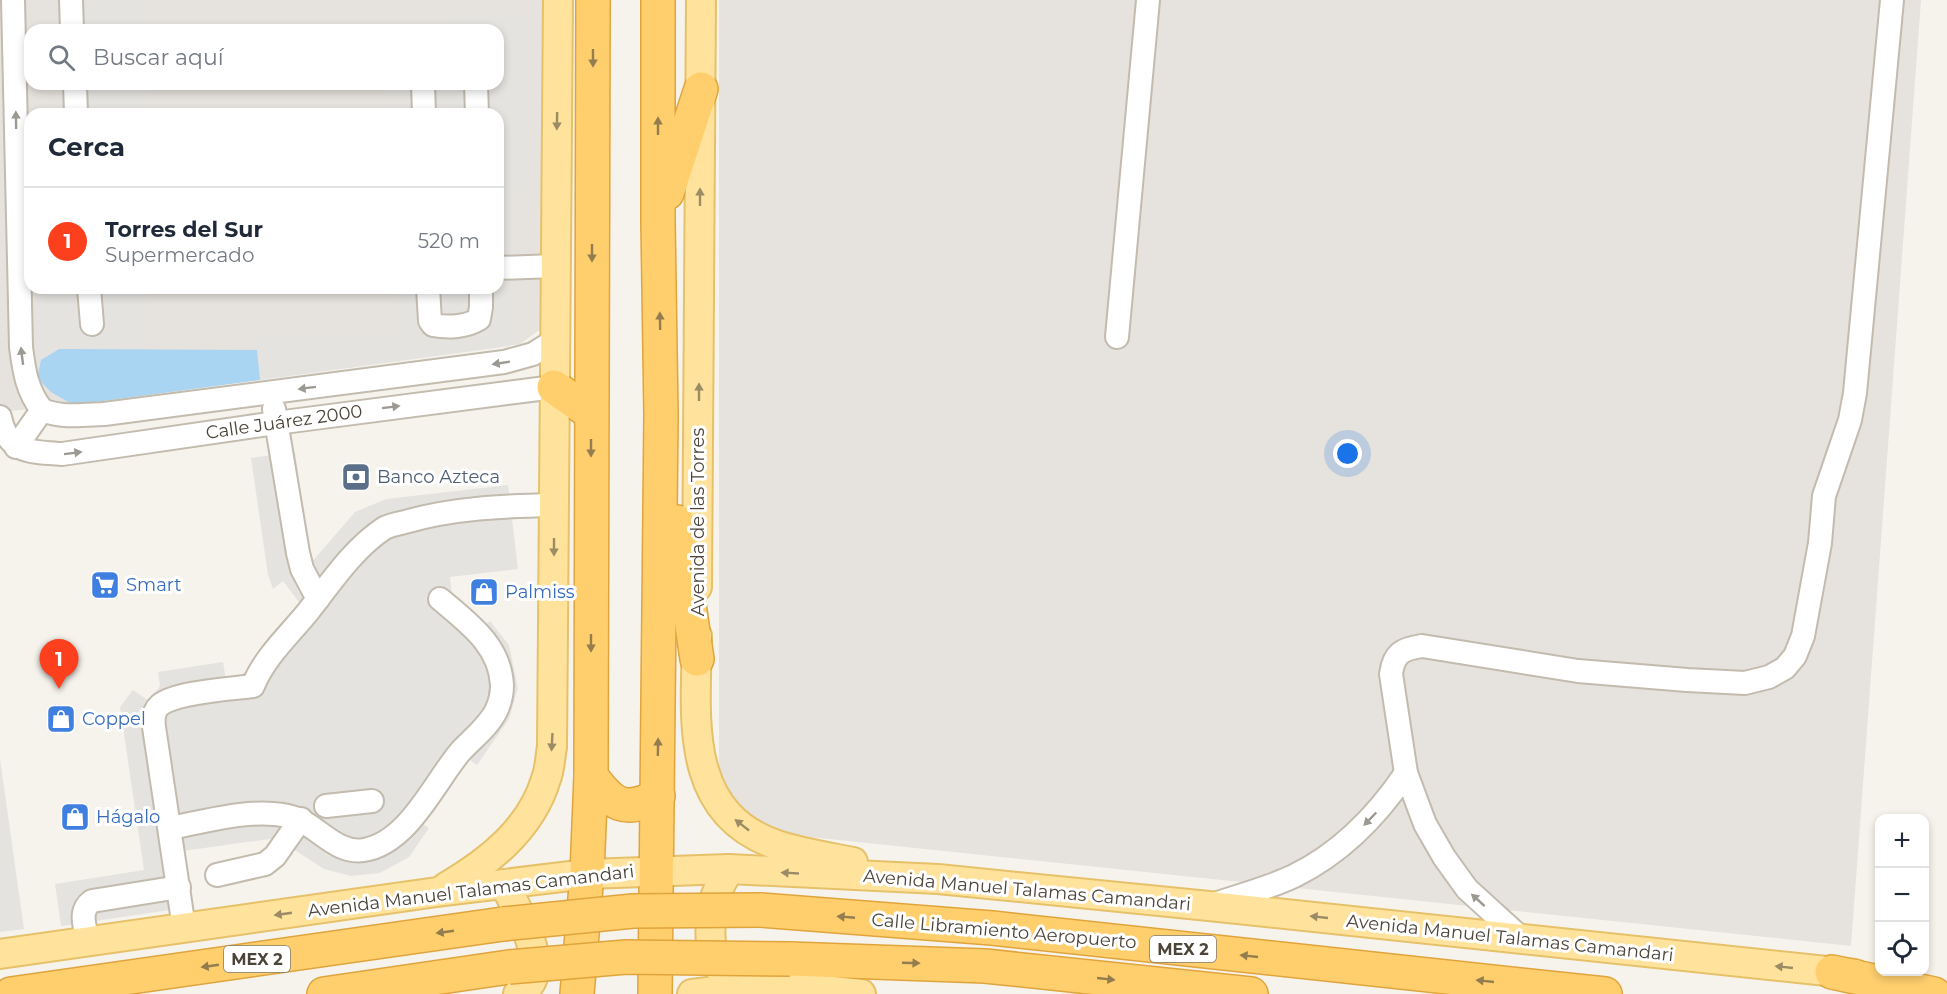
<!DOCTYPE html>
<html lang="es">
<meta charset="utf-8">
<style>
body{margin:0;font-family:Montserrat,sans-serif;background:#f2f2f3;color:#1f2937}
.controls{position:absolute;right:18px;bottom:18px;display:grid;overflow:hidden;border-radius:12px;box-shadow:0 3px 9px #0003}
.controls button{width:54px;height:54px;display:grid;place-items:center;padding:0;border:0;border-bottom:2px solid #e0e1e3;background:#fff;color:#1f2937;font:30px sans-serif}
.you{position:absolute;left:1348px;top:454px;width:21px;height:21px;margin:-15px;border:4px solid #fff;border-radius:50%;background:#1a73e8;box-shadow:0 0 0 9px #1a73e833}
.badge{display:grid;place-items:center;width:39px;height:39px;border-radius:50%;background:#fc3f1d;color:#fff;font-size:20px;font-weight:700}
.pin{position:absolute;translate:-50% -50px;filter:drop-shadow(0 2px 3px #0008)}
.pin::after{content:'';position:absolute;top:32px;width:21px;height:18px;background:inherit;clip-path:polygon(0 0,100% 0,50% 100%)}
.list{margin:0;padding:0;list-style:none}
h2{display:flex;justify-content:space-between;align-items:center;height:78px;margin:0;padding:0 24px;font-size:26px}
h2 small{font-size:20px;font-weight:400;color:#747a83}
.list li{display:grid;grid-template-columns:39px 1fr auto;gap:18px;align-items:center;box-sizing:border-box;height:108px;padding:0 24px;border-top:2px solid #e0e1e3}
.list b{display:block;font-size:22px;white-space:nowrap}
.list p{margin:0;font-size:20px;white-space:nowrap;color:#747a83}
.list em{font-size:20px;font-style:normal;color:#747a83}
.icon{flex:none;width:33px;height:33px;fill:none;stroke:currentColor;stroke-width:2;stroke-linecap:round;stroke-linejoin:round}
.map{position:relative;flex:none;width:1947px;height:994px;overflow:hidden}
.search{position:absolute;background:#fff;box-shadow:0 3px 9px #0003;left:24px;top:24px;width:480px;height:66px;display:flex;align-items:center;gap:15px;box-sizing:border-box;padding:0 21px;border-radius:18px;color:#747a83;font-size:22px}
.panel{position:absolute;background:#fff;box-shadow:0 3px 9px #0003;left:24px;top:108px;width:480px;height:186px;border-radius:18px}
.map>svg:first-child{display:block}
.industrial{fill:#e6e2dd;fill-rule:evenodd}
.parking{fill:#e5e3e0}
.water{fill:#a9d4f2}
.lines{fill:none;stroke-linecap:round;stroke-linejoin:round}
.minor-casing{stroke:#c2bbae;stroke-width:26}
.major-casing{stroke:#e6c16a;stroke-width:32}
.highway-casing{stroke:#e0a43c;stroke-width:36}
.minor{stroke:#fff;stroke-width:22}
.major{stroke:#ffe39c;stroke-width:28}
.highway{stroke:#ffcf6e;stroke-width:33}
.highway-bridge-casing{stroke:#e0a43c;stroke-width:36;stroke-linecap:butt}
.highway-bridge{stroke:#ffcf6e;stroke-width:33}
.oneway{fill:#937c4e}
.oneway2{fill:#9c9892}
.oneway3{fill:#9c8c66}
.labels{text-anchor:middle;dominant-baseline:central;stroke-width:6;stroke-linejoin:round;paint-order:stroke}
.shield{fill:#fff;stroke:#817c74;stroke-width:1.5}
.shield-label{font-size:16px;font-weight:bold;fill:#4b4439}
.street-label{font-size:18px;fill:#4b4439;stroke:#fff}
.service-label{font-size:18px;fill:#4e5e75;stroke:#fff;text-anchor:start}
.shop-label{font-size:18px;fill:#366cbe;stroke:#fff;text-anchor:start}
</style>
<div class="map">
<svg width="1947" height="994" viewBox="0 0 1947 994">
<rect width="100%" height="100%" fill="#f6f3ec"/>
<!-- industrial -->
<g class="industrial">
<path d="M0,0H544L542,328L520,344L82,404L0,412ZM30,30H498V84H30ZM30,114H498V288H30Z"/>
<path d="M719,0H1921L1851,946L791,835L760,823L740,807L719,778Z"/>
</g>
<!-- parking -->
<g class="parking">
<path d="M61,0H149V30H62Z"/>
<path d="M526,12V183L520,200L521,332L510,346L260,380L255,335L394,334L393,288H498V114H390V84H498V30H389V24Z"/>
<rect x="62" y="84" width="86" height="30"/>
<path d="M32,288H147L145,350L59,349L37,378L33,346Z"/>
<path d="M295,452L311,563L355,512L386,499L508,485L518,569L450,577L454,612L479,630L490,621L509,645L518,688L509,719L477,765L463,755L417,820L429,828L409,857L380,873L351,876L324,869L293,849L291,836L176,852L184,908L61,926L55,884L144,870L120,707L133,690L149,701L160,686L158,672L223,662L226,680L240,678L299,602L283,581L273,589L268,575L251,458Z"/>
<path d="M0,759L24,929L0,932Z"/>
</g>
<!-- water -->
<path class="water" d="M59,349L257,350L260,380L73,405L51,392L37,378L41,360Z"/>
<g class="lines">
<!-- minor casing -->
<g class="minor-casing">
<g id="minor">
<path d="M13,0L21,347C24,371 27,391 42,410"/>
<path d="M71,0L72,30"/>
<path d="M75,84L76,114"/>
<path d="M423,84L424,114"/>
<path d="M476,84L477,114"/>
<path d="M498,268L555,266"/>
<path d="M89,288L92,324"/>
<path d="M428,288L430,321L433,325C448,328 466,327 479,319L481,307V288"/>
<path d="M1117,337L1148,0"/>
<path d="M274,409L298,553L302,569L318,599"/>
<path d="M42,410C62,418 82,415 104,414L504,362L533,354L554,341"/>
<path d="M0,417C7,453 31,452 62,454L276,423L554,387"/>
<path d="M16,447L42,410"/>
<path d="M326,806L372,801"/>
<path d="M170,828C207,821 250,808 288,816C315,821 334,855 364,850C408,843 434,783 460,752C472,739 488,727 496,711C500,703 502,694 502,685C500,645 468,623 440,599"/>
<path d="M217,875L265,864L275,856L301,819"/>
<path d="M1215,904C1241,895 1269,888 1294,876C1341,853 1377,816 1406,773"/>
<path d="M184,928L154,727C153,719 153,711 160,705C176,692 231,689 253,686C264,658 288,636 307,613C330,584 352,550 383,529C389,525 398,524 405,522C453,508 504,506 554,505"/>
<path d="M1522,939L1467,889L1444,857L1425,824L1406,773L1391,674C1394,653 1402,649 1422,646L1578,671L1687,680L1745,683L1769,677L1785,668L1795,656L1803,636L1820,543L1824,496L1850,420L1855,393L1892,0"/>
<path d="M88,942C85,926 78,911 92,901L179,887"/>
</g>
</g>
<!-- major casing -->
<g class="major-casing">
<g id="major">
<path d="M697,587L701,0"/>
<path d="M697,636C696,716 682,813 777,845C801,853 828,857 853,862"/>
<path d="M504,884C516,907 548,960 529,985C526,988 522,991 518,994"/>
<path d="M446,887C489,862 531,829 546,779C550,769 550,757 552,747L558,0"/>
<path d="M0,954L437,892L587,874L729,869L938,879L1209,906L1855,974"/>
<path d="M727,976C705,960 709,918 716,895C719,886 725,877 729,869"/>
<path d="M692,994L748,987H795L861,994"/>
</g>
</g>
<!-- highway casing -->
<g class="highway-casing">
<g id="highway">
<path d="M667,193L701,89"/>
<path d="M554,387L591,413"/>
<path d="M677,522L697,659"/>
<path d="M591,776C612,804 623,814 658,796"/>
<path d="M760,910L992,928L1605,994"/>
<path d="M790,959L985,966L1251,994"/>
<path d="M1832,972L1934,994"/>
<path d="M11,994L503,924"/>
<path d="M324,994L509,967"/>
<path d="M577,994L587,874L591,776L593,0"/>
<path d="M655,994L661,415L658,221V0"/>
</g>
</g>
<!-- minor -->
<use href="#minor" class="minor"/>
<!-- major -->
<use href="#major" class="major"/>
<!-- highway -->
<use href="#highway" class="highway"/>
<!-- highway-bridge casing -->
<g class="highway-bridge-casing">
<g id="highway-bridge">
<path d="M503,924L633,911L760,910"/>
<path d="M509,967L626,957L790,959"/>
</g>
</g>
<!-- highway-bridge -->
<use href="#highway-bridge" class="highway-bridge"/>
</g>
<!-- one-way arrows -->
<defs><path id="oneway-solid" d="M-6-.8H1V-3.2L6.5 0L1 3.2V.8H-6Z" transform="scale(1.5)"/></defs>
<g class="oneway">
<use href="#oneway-solid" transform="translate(593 58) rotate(90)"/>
<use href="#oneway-solid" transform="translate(658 126) rotate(-90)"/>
<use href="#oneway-solid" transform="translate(592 253) rotate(90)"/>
<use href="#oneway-solid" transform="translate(660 321) rotate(-91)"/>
<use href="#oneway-solid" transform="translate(591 448) rotate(90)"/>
<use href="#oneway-solid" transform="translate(591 643) rotate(90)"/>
<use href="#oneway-solid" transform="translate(658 747) rotate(-89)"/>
<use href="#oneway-solid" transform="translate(846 917) rotate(-175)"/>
<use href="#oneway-solid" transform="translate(445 932) rotate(172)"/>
<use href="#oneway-solid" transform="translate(1249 956) rotate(-174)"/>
<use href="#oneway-solid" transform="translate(911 963) rotate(2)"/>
<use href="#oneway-solid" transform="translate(210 966) rotate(172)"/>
<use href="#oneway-solid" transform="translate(1106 979) rotate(6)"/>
<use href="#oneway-solid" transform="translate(1485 981) rotate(-174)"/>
</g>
<g class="oneway2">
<use href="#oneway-solid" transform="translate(16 120) rotate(-91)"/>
<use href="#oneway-solid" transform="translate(22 356) rotate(-97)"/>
<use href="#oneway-solid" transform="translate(501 363) rotate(171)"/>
<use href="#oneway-solid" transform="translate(307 388) rotate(173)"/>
<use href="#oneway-solid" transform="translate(391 407) rotate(-7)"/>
<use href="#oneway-solid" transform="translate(73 453) rotate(-7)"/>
<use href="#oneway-solid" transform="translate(1370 819) rotate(134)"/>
<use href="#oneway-solid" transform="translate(1478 900) rotate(-138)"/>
</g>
<g class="oneway3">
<use href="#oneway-solid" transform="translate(557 121) rotate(91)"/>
<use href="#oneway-solid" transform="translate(700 197) rotate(-90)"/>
<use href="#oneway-solid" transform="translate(699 392) rotate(-90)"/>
<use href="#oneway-solid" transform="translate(554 547) rotate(90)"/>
<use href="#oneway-solid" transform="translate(552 742) rotate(93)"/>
<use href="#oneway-solid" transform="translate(742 825) rotate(-142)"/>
<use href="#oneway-solid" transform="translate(790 873) rotate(-177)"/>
<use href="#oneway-solid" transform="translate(283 914) rotate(172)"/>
<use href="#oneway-solid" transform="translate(1319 917) rotate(-174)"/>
<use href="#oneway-solid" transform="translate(1784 967) rotate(-174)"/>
</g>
<!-- icons -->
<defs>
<g id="bank-square" transform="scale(1.5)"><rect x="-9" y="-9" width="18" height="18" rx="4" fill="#5c6f8a" stroke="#fff"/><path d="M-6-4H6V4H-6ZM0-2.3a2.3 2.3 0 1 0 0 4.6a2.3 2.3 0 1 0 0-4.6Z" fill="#fff"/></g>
<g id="supermarket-square" transform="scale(1.5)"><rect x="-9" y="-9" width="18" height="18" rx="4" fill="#3f7fe0" stroke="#fff"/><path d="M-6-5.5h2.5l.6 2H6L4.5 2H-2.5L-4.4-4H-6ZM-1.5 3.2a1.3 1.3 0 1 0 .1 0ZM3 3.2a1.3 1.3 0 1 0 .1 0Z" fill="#fff"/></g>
<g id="shop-square" transform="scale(1.5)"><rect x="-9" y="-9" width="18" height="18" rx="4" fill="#3f7fe0" stroke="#fff"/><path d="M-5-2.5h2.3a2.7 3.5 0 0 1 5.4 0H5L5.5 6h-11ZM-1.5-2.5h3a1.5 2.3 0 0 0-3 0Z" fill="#fff"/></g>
</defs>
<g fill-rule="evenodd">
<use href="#bank-square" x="356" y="477"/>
<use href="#supermarket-square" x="105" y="585"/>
<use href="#shop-square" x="484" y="592"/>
<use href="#shop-square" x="61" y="719"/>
<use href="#shop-square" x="75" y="817"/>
</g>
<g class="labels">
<!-- shield labels -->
<g class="shield">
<rect x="1150" y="936" width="66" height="26" rx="4.5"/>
<rect x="224" y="946" width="66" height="26" rx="4.5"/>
</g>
<g class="shield-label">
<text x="1183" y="949">MEX 2</text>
<text x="257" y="959">MEX 2</text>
</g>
<!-- street labels -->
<g class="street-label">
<text transform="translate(284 422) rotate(-8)">Calle Juárez 2000</text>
<text transform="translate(698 522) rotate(-90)">Avenida de las Torres</text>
<text transform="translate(1027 890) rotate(5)">Avenida Manuel Talamas Camandari</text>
<text transform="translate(471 891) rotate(-7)">Avenida Manuel Talamas Camandari</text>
<text transform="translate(1004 931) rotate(5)">Calle Libramiento Aeropuerto</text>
<text transform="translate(1510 938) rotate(6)">Avenida Manuel Talamas Camandari</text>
</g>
<!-- service labels -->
<g class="service-label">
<text x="377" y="477">Banco Azteca</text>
</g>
<!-- shop labels -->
<g class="shop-label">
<text x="126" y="585">Smart</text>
<text x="505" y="592">Palmiss</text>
<text x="82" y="719">Coppel</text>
<text x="96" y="817">Hágalo</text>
</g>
</g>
</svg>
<div class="controls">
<button>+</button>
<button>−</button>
<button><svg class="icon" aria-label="locate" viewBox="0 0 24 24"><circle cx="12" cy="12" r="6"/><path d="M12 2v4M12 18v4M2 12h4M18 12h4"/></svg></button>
</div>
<div class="you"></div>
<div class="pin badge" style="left:59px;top:689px">1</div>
<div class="search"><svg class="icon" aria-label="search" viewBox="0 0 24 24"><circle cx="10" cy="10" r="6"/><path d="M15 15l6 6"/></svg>Buscar aquí</div>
<section class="panel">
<h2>Cerca<small></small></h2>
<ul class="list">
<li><span class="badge">1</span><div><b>Torres del Sur</b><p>Supermercado</p></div><em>520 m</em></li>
</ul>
</section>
</div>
